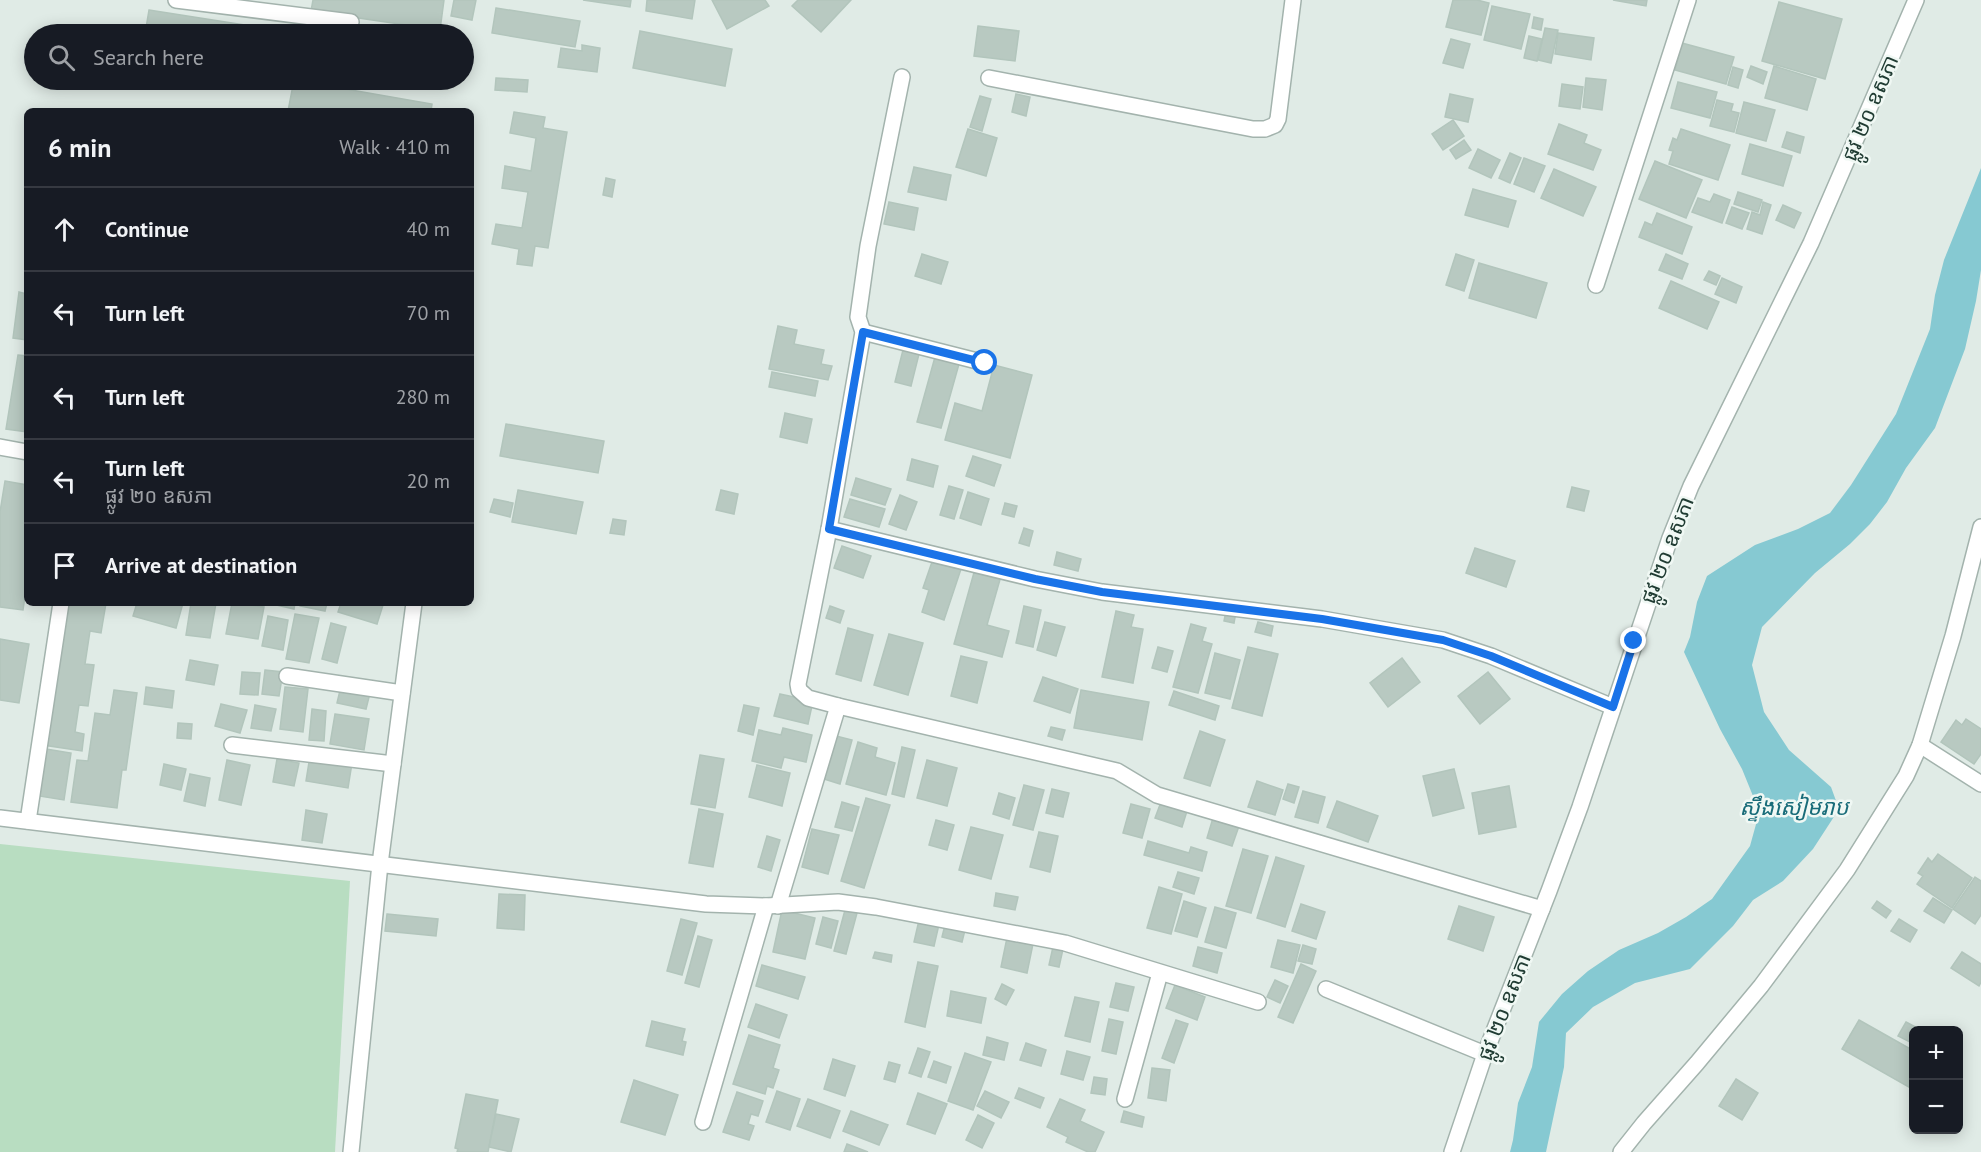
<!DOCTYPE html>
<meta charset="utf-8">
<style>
body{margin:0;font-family:"PT Sans","Noto Sans Khmer",sans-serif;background:#20242c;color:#f1f3f6}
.controls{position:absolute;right:18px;bottom:18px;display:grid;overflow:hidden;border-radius:9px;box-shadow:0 3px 15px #0003}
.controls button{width:54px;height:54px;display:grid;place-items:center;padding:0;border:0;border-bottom:2px solid #363941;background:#171b24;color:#f1f3f6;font:30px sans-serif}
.stop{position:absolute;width:18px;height:18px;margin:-14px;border:4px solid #1a73e8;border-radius:50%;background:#fff}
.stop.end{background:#1a73e8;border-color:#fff;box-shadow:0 2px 6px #0008}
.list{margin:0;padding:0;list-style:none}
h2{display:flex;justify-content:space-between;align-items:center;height:78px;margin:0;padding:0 24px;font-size:26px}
h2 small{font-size:20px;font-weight:400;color:#9ea1a6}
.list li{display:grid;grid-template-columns:39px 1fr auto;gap:18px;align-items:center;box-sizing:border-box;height:84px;padding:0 24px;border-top:2px solid #363941}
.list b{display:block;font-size:22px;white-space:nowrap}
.list p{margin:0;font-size:20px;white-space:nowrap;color:#9ea1a6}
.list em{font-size:20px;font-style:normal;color:#9ea1a6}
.icon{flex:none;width:33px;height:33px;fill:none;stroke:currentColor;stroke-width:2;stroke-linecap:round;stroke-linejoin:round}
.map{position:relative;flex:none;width:1981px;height:1152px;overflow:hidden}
.search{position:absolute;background:#171b24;box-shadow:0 3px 15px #0003;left:24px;top:24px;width:450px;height:66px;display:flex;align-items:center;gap:15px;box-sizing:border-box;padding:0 21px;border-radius:33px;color:#9ea1a6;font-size:22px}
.panel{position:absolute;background:#171b24;box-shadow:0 3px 15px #0003;left:24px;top:108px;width:450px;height:498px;border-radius:9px}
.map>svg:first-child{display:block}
.green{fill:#b8ddc1}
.water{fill:#86c9d2}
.building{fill:#b8c9c1;stroke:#b2c5bc;stroke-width:1.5}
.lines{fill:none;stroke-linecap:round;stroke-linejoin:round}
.minor-casing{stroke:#a3b3ad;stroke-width:18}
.minor{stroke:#fff;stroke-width:15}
.route{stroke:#1a73e8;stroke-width:8}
.labels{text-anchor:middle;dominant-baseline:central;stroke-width:5;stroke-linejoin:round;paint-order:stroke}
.street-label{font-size:21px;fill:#203c33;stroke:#f0f8f4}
.water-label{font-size:22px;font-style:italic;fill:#196c79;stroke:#f0f8f4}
</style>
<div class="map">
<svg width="1981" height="1152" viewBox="0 0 1981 1152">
<rect width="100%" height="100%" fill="#e0ebe6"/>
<!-- green -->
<path class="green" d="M0,844L350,881L335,1152H0Z"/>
<!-- water -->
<path class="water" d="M1981,168V270L1976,301L1965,349L1935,428L1906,468L1887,502L1870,524L1850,544L1815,573L1762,627L1752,665L1764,712L1789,750L1831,787L1839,809L1813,849L1783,881L1753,900L1733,926L1690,969L1635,983L1593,1007L1566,1033L1564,1067L1546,1152H1510L1513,1140L1518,1103L1532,1067L1539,1022L1562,994L1588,971L1619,950L1658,933L1686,917L1712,899L1750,846L1758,817L1753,796L1742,769L1720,729L1684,652L1690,637L1697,602L1707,576L1755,545L1798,529L1830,513L1851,485L1896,414L1930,329L1935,295L1944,260Z"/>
<!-- building -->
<g class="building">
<path d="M313,0H444L440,30L311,11Z"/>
<path d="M454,0H476L472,20L451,16Z"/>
<path d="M583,0H631L630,7Z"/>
<path d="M647,0H695L692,19L646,11Z"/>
<path d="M712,0H765L769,6L727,29Z"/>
<path d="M798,0H851L821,32L792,6Z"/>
<path d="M1453,0H1477L1489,3L1481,35L1446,27Z"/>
<path d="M1613,0H1647L1646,6Z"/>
<path d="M1779,2L1842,19L1825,79L1762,61Z"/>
<path d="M1492,6L1530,14L1521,49L1484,40Z"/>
<path d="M496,8L580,21L575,47L492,33Z"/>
<path d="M149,10L289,32V34H145Z"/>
<path d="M1534,17L1543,19L1541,30L1532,28Z"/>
<path d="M978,26L1019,31L1015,61L974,56Z"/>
<path d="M1545,28L1558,30L1551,63L1538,60Z"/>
<path d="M640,31L732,49L725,86L633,68Z"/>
<path d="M1558,33L1594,38L1591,60L1555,54Z"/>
<path d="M1529,36L1542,39L1537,61L1524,58Z"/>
<path d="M1451,39L1470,44L1463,68L1443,63Z"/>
<path d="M1682,43L1734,57L1726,84L1675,70Z"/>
<path d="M582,45L600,48L597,72L558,67L561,48L582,51Z"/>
<path d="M1751,66L1767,72L1763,84L1747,77Z"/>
<path d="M1774,66L1816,79L1807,110L1765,98Z"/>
<path d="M1733,67L1743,70L1738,88L1728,85Z"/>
<path d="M496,78L528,80L527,92L495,90Z"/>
<path d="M1586,78L1606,80L1602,110L1583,107Z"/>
<path d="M294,80L432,104L431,111H288Z"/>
<path d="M1678,82L1717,92L1710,118L1671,108Z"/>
<path d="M1562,84L1583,87L1580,109L1559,106Z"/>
<path d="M1016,94L1030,97L1026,116L1012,112Z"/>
<path d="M1450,94L1473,99L1468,122L1445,117Z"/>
<path d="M980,96L991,99L982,131L970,127Z"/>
<path d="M1717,100L1733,104L1731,111L1739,113L1734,132L1710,126Z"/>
<path d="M1744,102L1775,110L1766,141L1736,133Z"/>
<path d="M514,112L545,117L543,128L567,132L548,248L535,246L532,266L517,264L519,249L492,244L496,224L522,228L528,192L502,188L505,166L531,171L536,138L510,133Z"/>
<path d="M1453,120L1464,136L1443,150L1432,134Z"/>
<path d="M1559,124L1587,135L1584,143L1601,150L1593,170L1548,154Z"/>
<path d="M968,129L997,138L986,176L956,167Z"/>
<path d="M1681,129L1730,145L1718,180L1669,164L1673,151L1669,150L1673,138L1677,140Z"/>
<path d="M1787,132L1804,137L1800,153L1782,147Z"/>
<path d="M1464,140L1471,150L1456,159L1450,150Z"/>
<path d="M1750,144L1792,156L1783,186L1742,174Z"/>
<path d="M1478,149L1500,160L1491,178L1469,168Z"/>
<path d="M1510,153L1521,158L1510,183L1499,178Z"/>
<path d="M1524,158L1545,166L1534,192L1514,184Z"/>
<path d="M1655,161L1702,180L1686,218L1639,199Z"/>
<path d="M914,167L951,175L946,200L908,192Z"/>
<path d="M1554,169L1596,187L1583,216L1541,198Z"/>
<path d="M606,178L615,180L612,197L603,195Z"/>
<path d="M1473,189L1516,201L1508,227L1465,215Z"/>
<path d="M1738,192L1762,200L1758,212L1734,204Z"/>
<path d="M1714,194L1730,200L1722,223L1692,212L1698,198L1710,202Z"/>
<path d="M889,202L918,208L914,230L884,224Z"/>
<path d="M1763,202L1771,205L1762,234L1747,229L1752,212L1760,215Z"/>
<path d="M1783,205L1801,213L1794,228L1776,220Z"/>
<path d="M1732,207L1749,213L1742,229L1726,223Z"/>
<path d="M1657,213L1692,227L1682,254L1639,237L1645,222L1652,225Z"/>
<path d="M922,254L948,262L941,284L915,276Z"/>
<path d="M1456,254L1474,260L1464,291L1446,285Z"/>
<path d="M1666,254L1688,264L1682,279L1659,270Z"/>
<path d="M1479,263L1547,283L1536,318L1469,298Z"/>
<path d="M1709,271L1720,276L1716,285L1704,280Z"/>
<path d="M1722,278L1742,287L1736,303L1715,294Z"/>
<path d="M1671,281L1719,302L1707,329L1659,308Z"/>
<path d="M19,292L27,294V340L13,338Z"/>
<path d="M778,326L797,330L794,344L824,350L821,364L832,366L828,380L769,369Z"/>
<path d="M903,350L919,354L911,386L895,382Z"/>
<path d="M18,355L27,356V432L6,429Z"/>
<path d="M935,357L959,364L941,428L917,422Z"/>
<path d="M994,365L1032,375L1010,458L945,440L955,403L982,411Z"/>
<path d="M772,372L818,381L815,396L769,387Z"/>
<path d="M785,413L812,419L807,443L780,437Z"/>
<path d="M506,424L604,441L598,473L500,456Z"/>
<path d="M973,456L1001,465L994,486L966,476Z"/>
<path d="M912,459L938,466L933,487L907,480Z"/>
<path d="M856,478L891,489L885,505L851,495Z"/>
<path d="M5,481L27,485V583L23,610L0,607V512Z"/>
<path d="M949,486L963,490L954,519L940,515Z"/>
<path d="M1572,487L1589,491L1584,511L1567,507Z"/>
<path d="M518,490L583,502L576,534L512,522Z"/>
<path d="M721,490L738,494L734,514L716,510Z"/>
<path d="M968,492L989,499L981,525L960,518Z"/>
<path d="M900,495L917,502L906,530L889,524Z"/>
<path d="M494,499L513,503L510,517L490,512Z"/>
<path d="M850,499L885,509L879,527L844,517Z"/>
<path d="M1005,503L1017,506L1014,517L1002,514Z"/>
<path d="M613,519L626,521L624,535L610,533Z"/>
<path d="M1024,528L1033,531L1029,546L1019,543Z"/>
<path d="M842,546L871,556L863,578L834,568Z"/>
<path d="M1475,548L1515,561L1506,587L1466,573Z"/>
<path d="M1057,552L1081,559L1078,571L1054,565Z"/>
<path d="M933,559L961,569L944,620L922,612L929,590L923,588Z"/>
<path d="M975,569L1001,576L987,625L1009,631L1002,657L954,644Z"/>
<path d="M64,603H106L101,633L90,631L85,664L94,665L88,706L79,705L75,732L84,734L82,751L43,745Z"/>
<path d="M137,603H183L176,628L133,616Z"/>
<path d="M191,603H216L210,638L186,635Z"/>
<path d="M232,603L264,607L258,639L226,634Z"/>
<path d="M268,603H295L294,609Z"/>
<path d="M300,603H327L325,611L300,606Z"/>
<path d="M341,603H378L383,605L377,624L338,612Z"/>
<path d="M830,606L844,611L840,623L826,618Z"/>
<path d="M1024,606L1041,610L1033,647L1016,643Z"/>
<path d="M1116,611L1134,615L1131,627L1143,629L1133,683L1102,677Z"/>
<path d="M1226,611L1236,612L1234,623L1224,621Z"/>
<path d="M295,614L319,618L309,663L286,659Z"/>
<path d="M268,616L288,620L283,650L262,646Z"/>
<path d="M1045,622L1065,627L1056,656L1037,650Z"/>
<path d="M1258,622L1273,626L1271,636L1255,632Z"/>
<path d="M331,623L346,627L337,663L322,659Z"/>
<path d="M1191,624L1206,628L1202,641L1212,644L1198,693L1173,687Z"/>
<path d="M848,628L873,635L861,681L836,674Z"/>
<path d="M889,634L923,643L908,695L874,685Z"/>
<path d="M0,639L29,644L19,703L0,700Z"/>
<path d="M1158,647L1173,651L1167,672L1152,668Z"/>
<path d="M1248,647L1278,654L1262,716L1232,708Z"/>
<path d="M1215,653L1240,660L1230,699L1205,693Z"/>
<path d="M961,656L987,662L977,703L951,696Z"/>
<path d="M1402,658L1420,682L1388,707L1370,683Z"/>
<path d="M190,660L218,665L214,685L186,680Z"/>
<path d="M265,670L283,672L279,696L262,694Z"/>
<path d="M242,672L260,673L258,695L240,694Z"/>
<path d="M1488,672L1510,699L1480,724L1458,696Z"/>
<path d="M1043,677L1078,689L1070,713L1034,701Z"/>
<path d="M343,678L372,685L366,709L337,703Z"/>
<path d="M146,687L174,691L172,708L144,704Z"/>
<path d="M285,687L308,689L303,732L280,729Z"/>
<path d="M114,690L137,693L126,770H122L117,808L71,802L77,760L88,761L95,713L110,715Z"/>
<path d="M1081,690L1149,702L1142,740L1074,728Z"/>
<path d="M1174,691L1219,706L1215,720L1169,705Z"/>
<path d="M780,694L813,701L808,724L774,716Z"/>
<path d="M221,704L247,710L240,733L215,726Z"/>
<path d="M255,705L276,709L271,731L251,728Z"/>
<path d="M744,705L759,708L753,735L738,731Z"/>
<path d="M312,709L326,711L324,741L309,740Z"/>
<path d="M335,714L369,719L364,750L330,744Z"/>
<path d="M1966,719L1981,729V754L1974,764L1941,742L1956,720L1962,725Z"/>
<path d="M178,723L192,724L191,739L177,738Z"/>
<path d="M1051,727L1065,730L1062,740L1048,736Z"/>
<path d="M783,728L812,735L806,762L784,757L781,768L752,761L759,730L781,735Z"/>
<path d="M1200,731L1225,740L1210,786L1184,778Z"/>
<path d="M836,736L852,740L840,784L824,779Z"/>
<path d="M858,742L877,748L875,757L895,763L886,795L846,784Z"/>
<path d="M902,747L915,750L904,797L892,794Z"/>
<path d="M46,749L71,753L64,800L39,796Z"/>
<path d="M700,755L724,759L715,808L691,804Z"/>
<path d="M310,756L352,763L348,788L306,781Z"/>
<path d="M277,759L299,763L294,786L273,782Z"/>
<path d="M227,760L250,765L241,805L219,800Z"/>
<path d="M927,760L957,768L947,806L917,798Z"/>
<path d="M164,764L186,769L181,790L160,785Z"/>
<path d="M757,765L790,773L782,806L749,797Z"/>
<path d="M1454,769L1464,808L1433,816L1423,776Z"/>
<path d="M190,774L210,778L205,806L184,801Z"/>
<path d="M1257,781L1283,790L1275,815L1248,807Z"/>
<path d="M1288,784L1299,787L1294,803L1283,799Z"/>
<path d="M1024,785L1044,790L1033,830L1013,825Z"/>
<path d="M1509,786L1516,827L1479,834L1472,793Z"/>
<path d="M1052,789L1069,793L1063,817L1046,813Z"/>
<path d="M1303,791L1325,797L1318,823L1295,817Z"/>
<path d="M999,793L1015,798L1009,819L993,814Z"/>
<path d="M866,798L890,805L864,888L841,881Z"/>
<path d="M1337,801L1378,816L1368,842L1327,827Z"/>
<path d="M842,802L859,807L852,831L835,827Z"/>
<path d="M1161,802L1187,811L1182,827L1155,818Z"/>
<path d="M1131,804L1150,809L1142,838L1123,833Z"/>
<path d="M699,809L723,814L713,867L689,863Z"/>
<path d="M306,810L327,814L322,843L302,840Z"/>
<path d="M1213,818L1239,826L1232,846L1207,838Z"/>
<path d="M936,820L954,825L947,850L929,845Z"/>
<path d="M971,827L1003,835L991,879L959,870Z"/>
<path d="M812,829L839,835L828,874L802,867Z"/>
<path d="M1039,832L1058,836L1050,872L1030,867Z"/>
<path d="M767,836L780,840L771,871L758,867Z"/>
<path d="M1148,841L1189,853L1191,847L1207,852L1202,871L1144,855Z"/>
<path d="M1243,849L1268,856L1251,913L1226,906Z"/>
<path d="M1938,854L1972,878L1952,908L1917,884L1923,876L1918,873L1928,858L1932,862Z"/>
<path d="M1276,857L1304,866L1285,927L1257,918Z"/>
<path d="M1178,872L1199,878L1194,894L1173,887Z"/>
<path d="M1975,877L1981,881V915L1975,924L1953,909Z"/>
<path d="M1159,887L1182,894L1171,934L1147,928Z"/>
<path d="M996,893L1018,897L1015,910L994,906Z"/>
<path d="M499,894L525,895L524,930L497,928Z"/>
<path d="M1933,898L1952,910L1944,923L1924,911Z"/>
<path d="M1184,901L1206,908L1197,937L1175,931Z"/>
<path d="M1877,901L1891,911L1886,918L1872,908Z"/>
<path d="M1301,904L1325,912L1316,939L1292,931Z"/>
<path d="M1459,906L1494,917L1483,951L1448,939Z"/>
<path d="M1215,907L1236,913L1226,948L1205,942Z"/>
<path d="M782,910L815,918L805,959L773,952Z"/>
<path d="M845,910L857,913L846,954L834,951Z"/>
<path d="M387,914L438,919L436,936L385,931Z"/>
<path d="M920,916L940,920L934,946L914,942Z"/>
<path d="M823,917L838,921L831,948L816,944Z"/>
<path d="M681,919L697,923L682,975L667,971Z"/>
<path d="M1899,919L1917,930L1910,942L1891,931Z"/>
<path d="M946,921L966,926L962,942L942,937Z"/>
<path d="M1008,933L1034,939L1027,973L1001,967Z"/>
<path d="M698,936L712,940L699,987L685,983Z"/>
<path d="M1278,940L1300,945L1293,973L1271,967Z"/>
<path d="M1303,945L1316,949L1312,964L1298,961Z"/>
<path d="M1053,947L1063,949L1059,967L1049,965Z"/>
<path d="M1198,947L1222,953L1217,973L1193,966Z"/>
<path d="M875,952L892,955L891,962L873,958Z"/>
<path d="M1962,952L1981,964V982L1979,986L1951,968Z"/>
<path d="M918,962L938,966L925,1027L905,1022Z"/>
<path d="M1301,964L1316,971L1293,1023L1278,1017Z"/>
<path d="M762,965L805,977L798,999L756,986Z"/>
<path d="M1275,980L1288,986L1280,1003L1267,997Z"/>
<path d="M1116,983L1134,987L1128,1011L1110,1007Z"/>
<path d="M1002,984L1014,990L1006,1005L995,999Z"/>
<path d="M1175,985L1205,997L1197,1020L1166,1008Z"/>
<path d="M951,991L986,998L981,1023L947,1016Z"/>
<path d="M1075,997L1099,1002L1090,1042L1065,1036Z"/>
<path d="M756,1004L787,1015L779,1038L748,1027Z"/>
<path d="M1109,1019L1123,1022L1116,1054L1102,1051Z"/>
<path d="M1176,1020L1188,1024L1174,1063L1162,1058Z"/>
<path d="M1859,1020L1914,1051V1090L1842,1049Z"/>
<path d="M652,1021L685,1029L682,1041L686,1042L683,1055L646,1046Z"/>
<path d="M1906,1022L1921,1030H1914V1044L1898,1036Z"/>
<path d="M749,1035L780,1045L773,1068L779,1070L773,1088L767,1086L765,1094L733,1084Z"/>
<path d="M987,1037L1008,1043L1004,1060L983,1055Z"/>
<path d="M1026,1043L1046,1050L1041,1066L1020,1060Z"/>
<path d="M918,1048L930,1052L921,1077L909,1073Z"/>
<path d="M1067,1051L1090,1057L1083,1080L1061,1074Z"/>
<path d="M965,1053L991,1062L973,1110L948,1101Z"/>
<path d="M833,1059L855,1066L845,1096L824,1089Z"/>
<path d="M934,1061L951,1067L946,1083L928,1077Z"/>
<path d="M889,1062L900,1065L895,1082L884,1079Z"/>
<path d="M1152,1068L1170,1070L1166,1101L1148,1098Z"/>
<path d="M1094,1077L1107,1079L1105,1095L1091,1093Z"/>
<path d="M1736,1079L1758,1093L1742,1120L1719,1106Z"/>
<path d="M634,1080L678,1095L665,1135L621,1122Z"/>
<path d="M1019,1088L1044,1098L1040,1108L1015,1098Z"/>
<path d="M777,1091L800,1099L790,1130L766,1122Z"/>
<path d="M985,1091L1009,1102L1001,1118L977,1106Z"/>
<path d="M737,1092L763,1101L758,1116L751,1114L748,1124L754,1126L749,1140L723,1132Z"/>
<path d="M918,1093L947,1104L935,1134L907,1124Z"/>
<path d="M466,1094L498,1100L488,1152H457L458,1149L455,1148Z"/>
<path d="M808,1099L840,1111L830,1138L797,1126Z"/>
<path d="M1060,1099L1085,1110L1080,1121L1104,1132L1095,1152H1088L1066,1142L1068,1137L1047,1127Z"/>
<path d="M851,1111L888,1125L879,1145L843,1131Z"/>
<path d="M1124,1111L1144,1117L1142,1127L1121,1122Z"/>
<path d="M496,1114L519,1119L511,1152L489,1147Z"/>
<path d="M978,1115L994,1123L982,1148L966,1140Z"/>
<path d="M847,1144L868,1152H844Z"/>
</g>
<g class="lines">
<!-- minor casing -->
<g class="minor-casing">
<g id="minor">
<path d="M176,0L351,22"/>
<path d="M989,78L1253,129H1265L1275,125L1278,119L1293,0"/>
<path d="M1596,285L1688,0"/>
<path d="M863,332L985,363"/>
<path d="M0,447L27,452"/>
<path d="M829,529L1035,579L1102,592L1322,619L1443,640L1491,656L1613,707"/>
<path d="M287,676L402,693"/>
<path d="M838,706L1117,771L1157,795L1542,909"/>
<path d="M232,745L393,764"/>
<path d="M1920,745L1981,784"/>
<path d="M0,818L706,904L766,906L838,902L876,907L1065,943L1258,1002"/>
<path d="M28,821L61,603"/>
<path d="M778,906L838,706L808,698L799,690L798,684L829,529L863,332L858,317L868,246L902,77"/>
<path d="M1326,989L1485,1054"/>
<path d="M1125,1099L1160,973"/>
<path d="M703,1122L766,906"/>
<path d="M351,1152L380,864L414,603"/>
<path d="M1452,1152L1485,1054L1549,891L1580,807L1670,538L1691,486L1811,243L1916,0"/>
<path d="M1621,1152L1644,1123L1697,1063L1761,986L1847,870L1906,776L1920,745L1953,636L1981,527"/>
</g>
</g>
<!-- minor -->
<use href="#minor" class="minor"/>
</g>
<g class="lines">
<!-- route -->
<path class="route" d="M985,363L863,332L829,529L1035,579L1102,592L1322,619L1443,640L1491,656L1613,707L1634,641"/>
</g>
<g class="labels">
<!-- street labels -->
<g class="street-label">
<text transform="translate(1870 108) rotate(-67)">ផ្លូវ ២០ ឧសភា</text>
<text transform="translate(1667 550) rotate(-69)">ផ្លូវ ២០ ឧសភា</text>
<text transform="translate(1504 1007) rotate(-69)">ផ្លូវ ២០ ឧសភា</text>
</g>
<!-- water labels -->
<g class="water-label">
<text x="1794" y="807">ស្ទឹងសៀមរាប</text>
</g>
</g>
</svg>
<div class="controls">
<button>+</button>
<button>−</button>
</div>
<div class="stop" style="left:985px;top:363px"></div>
<div class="stop end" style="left:1634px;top:641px"></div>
<div class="search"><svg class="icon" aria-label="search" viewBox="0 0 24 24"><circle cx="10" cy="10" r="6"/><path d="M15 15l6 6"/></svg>Search here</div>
<section class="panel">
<h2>6 min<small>Walk · 410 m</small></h2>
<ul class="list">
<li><svg class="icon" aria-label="ahead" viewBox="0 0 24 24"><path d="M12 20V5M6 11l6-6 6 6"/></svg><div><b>Continue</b></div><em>40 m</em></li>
<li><svg class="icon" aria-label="left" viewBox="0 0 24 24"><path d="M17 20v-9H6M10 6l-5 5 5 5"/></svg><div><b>Turn left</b></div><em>70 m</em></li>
<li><svg class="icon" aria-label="left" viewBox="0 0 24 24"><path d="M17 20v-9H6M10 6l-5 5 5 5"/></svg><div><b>Turn left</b></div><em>280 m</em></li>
<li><svg class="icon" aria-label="left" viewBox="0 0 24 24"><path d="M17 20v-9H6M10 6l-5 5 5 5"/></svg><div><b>Turn left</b><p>ផ្លូវ ២០ ឧសភា</p></div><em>20 m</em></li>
<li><svg class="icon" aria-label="arrive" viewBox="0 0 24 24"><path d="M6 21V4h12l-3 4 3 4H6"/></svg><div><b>Arrive at destination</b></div></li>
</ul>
</section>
</div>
